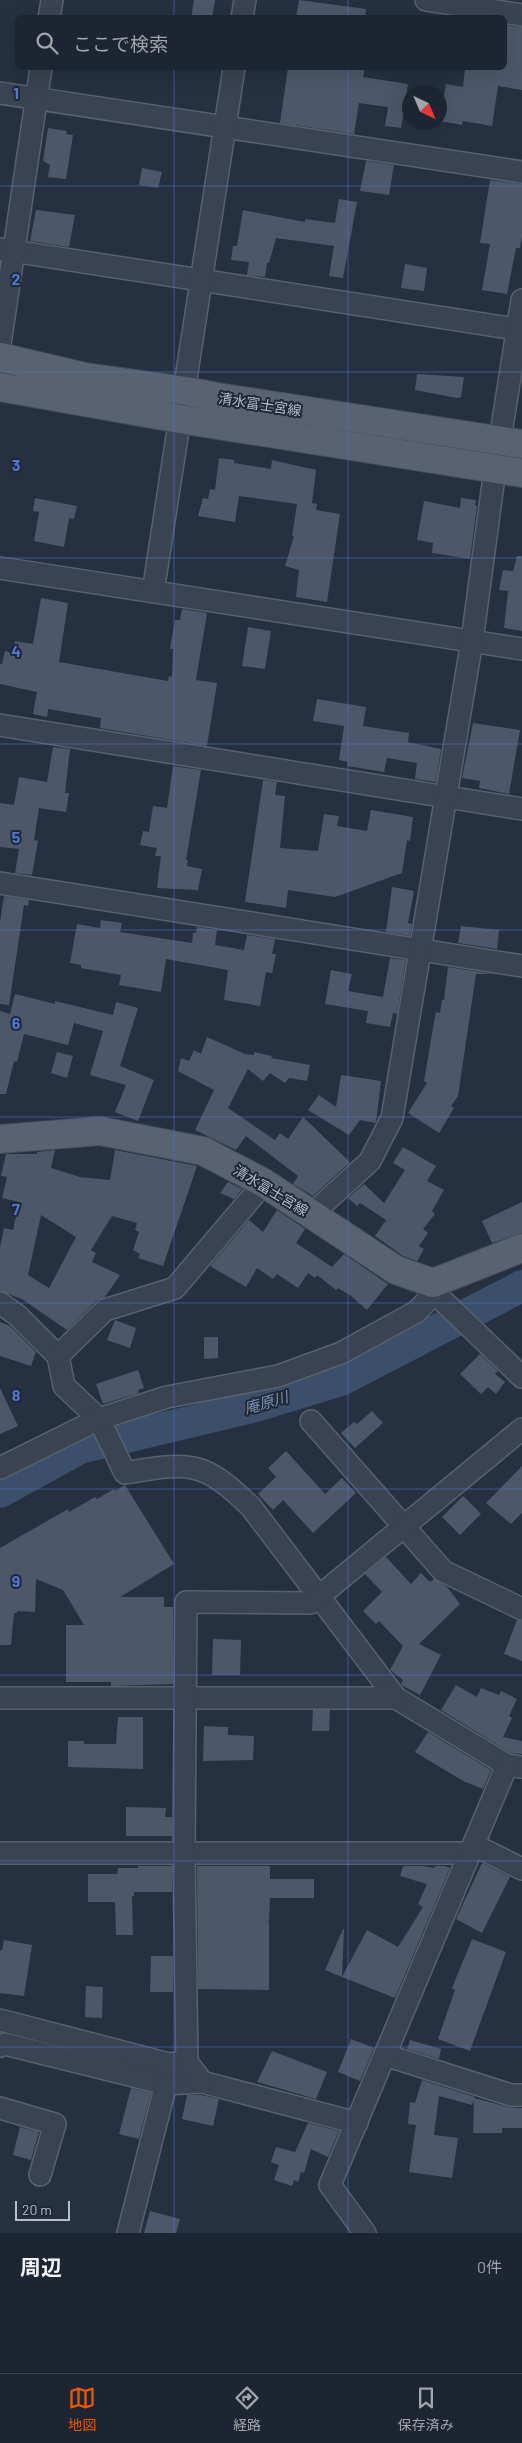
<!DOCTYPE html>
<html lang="ja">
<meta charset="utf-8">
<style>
body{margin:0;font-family:Barlow,"Noto Sans JP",sans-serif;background:#252d39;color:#f1f3f6}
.compass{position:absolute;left:402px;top:85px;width:45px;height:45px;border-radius:50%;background:#1c2531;box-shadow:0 5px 20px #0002;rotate:136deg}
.scale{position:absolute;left:15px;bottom:12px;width:55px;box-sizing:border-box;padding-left:5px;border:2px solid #b7becb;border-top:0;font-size:14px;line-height:18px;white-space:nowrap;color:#b7becb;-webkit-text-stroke:4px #1f2836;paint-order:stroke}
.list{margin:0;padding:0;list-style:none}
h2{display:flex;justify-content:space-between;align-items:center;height:65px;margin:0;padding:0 20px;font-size:21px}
h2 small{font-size:16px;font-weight:400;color:#a0a5ab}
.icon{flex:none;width:28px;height:28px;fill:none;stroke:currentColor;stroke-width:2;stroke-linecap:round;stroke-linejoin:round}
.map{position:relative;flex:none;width:522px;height:2233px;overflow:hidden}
.search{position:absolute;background:#1c2531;box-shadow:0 5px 20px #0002;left:15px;right:15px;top:15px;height:55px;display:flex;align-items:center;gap:12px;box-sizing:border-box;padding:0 18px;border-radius:8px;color:#a0a5ab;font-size:19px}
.sheet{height:140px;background:#1c2531}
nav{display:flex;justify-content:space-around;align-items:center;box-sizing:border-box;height:70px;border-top:1px solid #3a424d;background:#1c2531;font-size:14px;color:#a0a5ab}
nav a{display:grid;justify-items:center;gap:2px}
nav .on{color:#ea580c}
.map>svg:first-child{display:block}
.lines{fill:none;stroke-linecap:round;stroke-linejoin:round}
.river{stroke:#3b4e6a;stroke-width:32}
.building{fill:#4c586a;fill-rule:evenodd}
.minor-casing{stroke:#58616e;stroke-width:24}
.major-casing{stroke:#444c5a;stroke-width:30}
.minor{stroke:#3a4351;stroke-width:21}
.major{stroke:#586271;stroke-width:28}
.grid{fill:none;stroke:#5375d3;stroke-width:1;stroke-opacity:0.55}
.labels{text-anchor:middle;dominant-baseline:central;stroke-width:4;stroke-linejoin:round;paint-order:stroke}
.street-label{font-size:14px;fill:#b7becb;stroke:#1f2836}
.water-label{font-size:15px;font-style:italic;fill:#7d94b2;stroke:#1f2836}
.grid-label{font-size:16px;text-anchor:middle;font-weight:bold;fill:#5375d3;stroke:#1f2836;stroke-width:4;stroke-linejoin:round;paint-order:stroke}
</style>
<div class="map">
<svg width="522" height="2233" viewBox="0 0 522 2233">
<rect width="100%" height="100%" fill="#253141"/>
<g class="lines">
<!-- river -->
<path class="river" d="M0,1492L80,1448L256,1406L341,1380L522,1286"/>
</g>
<!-- building -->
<g class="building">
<path d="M194,0H215L212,18H191Z"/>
<path d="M299,0L366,9L365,18H296Z"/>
<path d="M504,25L522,27V90L498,86L492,126L463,121L462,125L440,121L446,84L463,87L465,68H504Z"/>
<path d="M288,68H365L363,77L408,84L401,128L385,126L388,107L359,103L354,134L280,123Z"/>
<path d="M48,128L67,131L66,134L73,135L66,179L48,177L50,165L43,161Z"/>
<path d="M366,161L394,165L389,195L360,191Z"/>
<path d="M142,168L162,172L158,188L139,185Z"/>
<path d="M490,180L522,184V236L520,248H516L507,294L482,290L490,244L480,243Z"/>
<path d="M339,199L357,202L343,278L329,276L334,246L276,238L269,263H267L265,277L247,275L249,262L231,260L233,246H237L243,210L305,222V219L335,223Z"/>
<path d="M36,210L75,215L69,247L30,241Z"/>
<path d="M405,264L427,268L424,291L401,288Z"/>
<path d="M417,374L464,377L461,397L457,398L415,390Z"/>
<path d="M219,458L234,460V463L271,469L272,460L316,470L312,503L317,504L316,510L340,514L327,602L296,597L299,570L285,566L294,536H292L297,504L239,496L235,522L198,516L203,498L208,499L210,489L215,490Z"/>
<path d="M35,498L77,506L74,519L69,518L64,547L34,541L39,512L33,511Z"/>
<path d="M461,498L476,500L475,505L477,506L470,559L432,553L433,543L417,540L424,501L460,508Z"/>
<path d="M517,556H522V631L504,628L508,591L499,590L503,570L513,571Z"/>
<path d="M41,598L68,603L59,662L168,681L169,676L172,677L173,649H170L175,620H180L182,609L207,613L196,680L217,683L207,746L100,728L101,718L48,709L47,717L33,714L37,692L0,684V664H2L5,651L13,653L15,641L33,644Z"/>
<path d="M248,627L271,631L265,669L242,666Z"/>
<path d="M317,699L366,707L363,726L409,733L408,742L441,749L436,782L415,779L417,763L387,758L384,772L347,766L348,762L339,760L344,726L313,721Z"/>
<path d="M473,723L520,730L509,794L479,788L480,781L462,778Z"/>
<path d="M53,747L70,749L65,793H69L66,812L39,808L34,840L38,841L32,875L15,873L19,849L0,847V803L14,805L19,777L47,782Z"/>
<path d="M173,766L201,770L186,860H188L187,866L202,869L198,890L157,888L161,856H155L157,848L140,845L143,831L149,832L153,806L167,808Z"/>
<path d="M263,780L277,782L275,795L285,796L280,848L318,851L324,814L339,816L337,826L367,831L371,810L413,817L410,841L407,840L402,873L335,897L288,890L286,908L245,902Z"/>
<path d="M392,887L414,891L408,923L412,924L410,936L386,932Z"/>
<path d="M4,896L29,900L28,906L24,905L9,1005L0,1004V922Z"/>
<path d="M101,920L122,923L120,932L192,943L193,933H196L197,927L217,930L215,945L244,950L247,935L275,939L272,954H276L272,973L266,972L260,1006L224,1000L228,970L166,959L161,992L119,985L121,975L81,968V965L70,963L77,924L100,928Z"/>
<path d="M461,926L499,930L497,949L458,943Z"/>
<path d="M390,958L406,960L397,1014L393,1013L390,1027L366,1023L368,1011L325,1004L331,970L352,974L348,991L383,997Z"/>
<path d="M448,967L493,974H476L458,1096L451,1106L454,1108L439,1133L408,1113L427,1083L424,1081L434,1022L436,1012L440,1013L442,1000H444Z"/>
<path d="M15,994L55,1004V1001L113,1015L116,1002L138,1008L120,1066L154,1080L138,1121L115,1112L126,1085L90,1075L103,1031L74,1023L68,1045L24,1034L17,1062L14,1061L6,1094H0V1011L10,1014Z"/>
<path d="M207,1037L245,1054L254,1055V1052L272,1056L271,1058L310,1065L307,1081L289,1078L285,1083L270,1073L263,1081L248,1069L228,1108L275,1140L280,1133L288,1139L303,1117L350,1162L313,1196L293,1184L298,1176L246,1136L236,1150L195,1130L214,1090L178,1071L181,1058L189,1061L194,1050L201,1054Z"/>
<path d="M57,1052L73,1056L67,1078L51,1073Z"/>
<path d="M341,1075L381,1081L376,1123L360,1120L349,1135L308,1110L319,1095L336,1107Z"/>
<path d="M403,1147L436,1166L427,1181L444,1190L432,1211L435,1214L423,1229L428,1233L419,1246L424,1249L417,1261L403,1256L375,1236L386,1220L360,1203L357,1206L348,1198L364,1184L384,1203L405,1170L393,1163Z"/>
<path d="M55,1150L51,1168L80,1177L110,1180L115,1150L197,1166L163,1266L138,1258L140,1254L133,1250L139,1232L135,1230L137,1223L112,1216L91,1250L96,1253L92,1262L120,1275L105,1297L96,1301L67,1330L22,1299L0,1291V1248L4,1228L13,1230L19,1202L2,1198L7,1177L1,1176L6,1154H37V1152ZM41,1215L76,1237L49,1288L28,1275Z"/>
<path d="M228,1182L242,1189L234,1199L220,1193Z"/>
<path d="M522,1202V1233L492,1243L482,1221Z"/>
<path d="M277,1210L305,1229L296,1243L332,1267L344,1254L388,1284L367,1310L350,1295L338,1288L336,1290L317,1275L315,1278L308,1273L298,1288L277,1274L273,1279L257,1268L246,1287L210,1266L249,1220L263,1232Z"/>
<path d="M115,1320L136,1328L130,1348L107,1340Z"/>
<path d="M0,1322L10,1326L36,1352L31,1366L0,1356Z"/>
<path d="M204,1337H218V1358L204,1359Z"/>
<path d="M480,1354L498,1371L495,1374L505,1382L496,1394L488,1387L481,1394L460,1374Z"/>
<path d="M138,1370L144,1388L138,1390L139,1393L103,1404L96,1384Z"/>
<path d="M0,1388L18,1426L0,1434Z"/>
<path d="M372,1411L383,1423L355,1448L341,1433L354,1422L357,1424Z"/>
<path d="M286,1451L325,1494L342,1478L356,1493L313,1533L283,1500L273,1510L258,1494L276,1477L268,1468Z"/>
<path d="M522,1466V1513L511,1524L486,1503Z"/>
<path d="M125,1485L174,1564L120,1597H164V1607H173V1684L111,1686V1682H66V1625H84L63,1590L36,1579L35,1612L17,1611V1613H14L11,1645H0V1548L68,1509L69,1512L95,1497L97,1499L114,1489L115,1491Z"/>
<path d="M463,1496L481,1514L460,1535L442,1517Z"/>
<path d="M386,1557L411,1584L421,1573L430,1582L434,1579L447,1587L460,1604L419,1644L441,1655L420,1695L403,1686L401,1684L403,1680L390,1670L403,1646L379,1621L376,1624L363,1611L382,1592L365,1574Z"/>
<path d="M517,1620L522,1621V1661L504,1654Z"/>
<path d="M213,1639L241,1640L240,1675H212Z"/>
<path d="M456,1685L477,1697L481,1688L499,1695L501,1691L517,1699L509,1716L512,1718L503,1737L522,1741V1754L511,1753L441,1710Z"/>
<path d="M313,1710H330L329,1731H312Z"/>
<path d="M118,1717H143V1769L68,1767V1741H84V1744H116Z"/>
<path d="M204,1726L228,1727V1735L254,1736L253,1760L203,1761Z"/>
<path d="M428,1732L491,1770L483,1789L463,1781L415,1752Z"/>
<path d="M126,1807L166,1808L165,1817H172V1836H126Z"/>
<path d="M482,1863L510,1877L482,1933L456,1919Z"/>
<path d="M138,1866H172V1892H134V1896H132L133,1935H116L115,1902H88V1874H117L118,1868H138Z"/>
<path d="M197,1866H270V1879H314V1898H270L269,1921H267L269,1922V1990L198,1989Z"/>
<path d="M403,1866H423L434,1868L436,1866H445L450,1868L395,1998L342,1977L367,1930L398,1947L423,1907L418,1904L427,1884L400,1876Z"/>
<path d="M343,1929H344L342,1977L325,1970Z"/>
<path d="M472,1939L506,1952L470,2051L438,2039L455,1990L452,1988Z"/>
<path d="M4,1940L32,1945L24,1996L0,1993V1950H2Z"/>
<path d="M151,1956H173V1992H150Z"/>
<path d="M86,1986L103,1987L102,2018L85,2017Z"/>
<path d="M351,2039L374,2048L360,2081L338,2072Z"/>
<path d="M410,2040L441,2049L439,2059L407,2049Z"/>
<path d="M272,2051L327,2072L316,2099L257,2082Z"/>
<path d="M422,2080L475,2097L474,2098L508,2107L522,2108V2128H502V2133H473L474,2100L472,2105L439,2096L434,2135L458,2138L452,2178L409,2172L416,2125L408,2124L410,2102L415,2103Z"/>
<path d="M131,2088L151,2093L139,2139L119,2134Z"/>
<path d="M187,2095H201L219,2099L213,2126L182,2119Z"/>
<path d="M308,2123L339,2131L328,2157L311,2149L304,2173L301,2172L298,2182L294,2180L292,2186L274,2180L279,2165L271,2162L276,2147L295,2152Z"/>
<path d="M20,2127L39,2132L31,2160L13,2155Z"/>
<path d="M150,2211L180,2219L176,2233H144Z"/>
</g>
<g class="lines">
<!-- minor casing -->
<g class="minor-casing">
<g id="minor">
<path d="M426,0L522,15"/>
<path d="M49,18L52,0"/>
<path d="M242,18L245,0"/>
<path d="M0,93L522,172"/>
<path d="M0,249L522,330"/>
<path d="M0,344L41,68"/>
<path d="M500,440L522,300"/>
<path d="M0,568L522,649"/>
<path d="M153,592L234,68"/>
<path d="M0,725L522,809"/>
<path d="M0,883L522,966"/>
<path d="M312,1214L370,1161L392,1118L472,641L495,469"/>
<path d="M433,1283L441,1299L522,1377"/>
<path d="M0,1303L17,1315L58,1356L64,1386L99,1419L125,1473C190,1462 203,1460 251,1507L396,1698L507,1765L522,1767"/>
<path d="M58,1356L105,1310L175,1288L264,1183"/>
<path d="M311,1421L443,1571L522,1609"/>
<path d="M0,1468L99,1419L167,1397L278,1376L341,1353L416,1312L437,1291"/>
<path d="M0,1698H396"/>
<path d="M474,1845L522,1869"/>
<path d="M0,1853H470"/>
<path d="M0,2020L169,2064L187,2062"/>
<path d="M0,2046L5,2044L166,2084L202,2082L357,2123"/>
<path d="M385,2055L511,2095H522"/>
<path d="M202,2082L187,2062L184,1853L186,1602L311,1603L522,1429"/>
<path d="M0,2108L55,2124L40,2175"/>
<path d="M128,2233L166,2084"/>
<path d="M365,2233L330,2185L507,1765"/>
</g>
</g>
<!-- major casing -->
<g class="major-casing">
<g id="major">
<path d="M0,357L85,377L186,391L217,397L522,444"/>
<path d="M0,387L180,419L522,473"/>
<path d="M0,1139L100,1131L203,1151L264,1183L396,1270L433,1283L522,1248"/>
</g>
</g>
<!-- minor -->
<use href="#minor" class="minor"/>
<!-- major -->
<use href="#major" class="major"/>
</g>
<!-- grid -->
<path class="grid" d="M174,0V18M348,0V18M174,68V2233M348,68V2233M0,186H522M0,372H522M0,558H522M0,744H522M0,930H522M0,1117H522M0,1303H522M0,1489H522M0,1675H522M0,1861H522M0,2047H522"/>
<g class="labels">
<!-- street labels -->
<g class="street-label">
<text transform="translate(260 404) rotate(9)">清水富士宮線</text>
<text transform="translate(271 1190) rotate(31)">清水富士宮線</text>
</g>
<!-- water labels -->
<g class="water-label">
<text transform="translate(266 1402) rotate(-16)">庵原川</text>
</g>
</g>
<g class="grid-label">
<text x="16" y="99">1</text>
<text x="16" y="285">2</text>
<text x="16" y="471">3</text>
<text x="16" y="657">4</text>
<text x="16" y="843">5</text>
<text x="16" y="1029">6</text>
<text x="16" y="1215">7</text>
<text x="16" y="1401">8</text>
<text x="16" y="1587">9</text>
</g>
</svg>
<svg class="compass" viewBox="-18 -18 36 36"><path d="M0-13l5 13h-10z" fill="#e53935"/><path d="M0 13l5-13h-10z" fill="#a0a5ab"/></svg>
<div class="scale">20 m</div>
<div class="search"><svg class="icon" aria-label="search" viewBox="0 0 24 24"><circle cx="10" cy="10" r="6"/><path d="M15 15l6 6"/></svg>ここで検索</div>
</div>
<section class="sheet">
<h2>周辺<small>0件</small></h2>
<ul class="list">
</ul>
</section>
<nav>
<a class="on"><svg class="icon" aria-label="map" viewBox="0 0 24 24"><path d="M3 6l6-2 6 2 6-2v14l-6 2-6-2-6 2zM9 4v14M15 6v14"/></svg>地図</a>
<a><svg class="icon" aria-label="directions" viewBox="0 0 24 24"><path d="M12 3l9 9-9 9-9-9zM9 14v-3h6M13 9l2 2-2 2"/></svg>経路</a>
<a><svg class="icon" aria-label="saved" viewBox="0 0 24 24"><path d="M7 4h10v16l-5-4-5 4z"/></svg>保存済み</a>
</nav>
